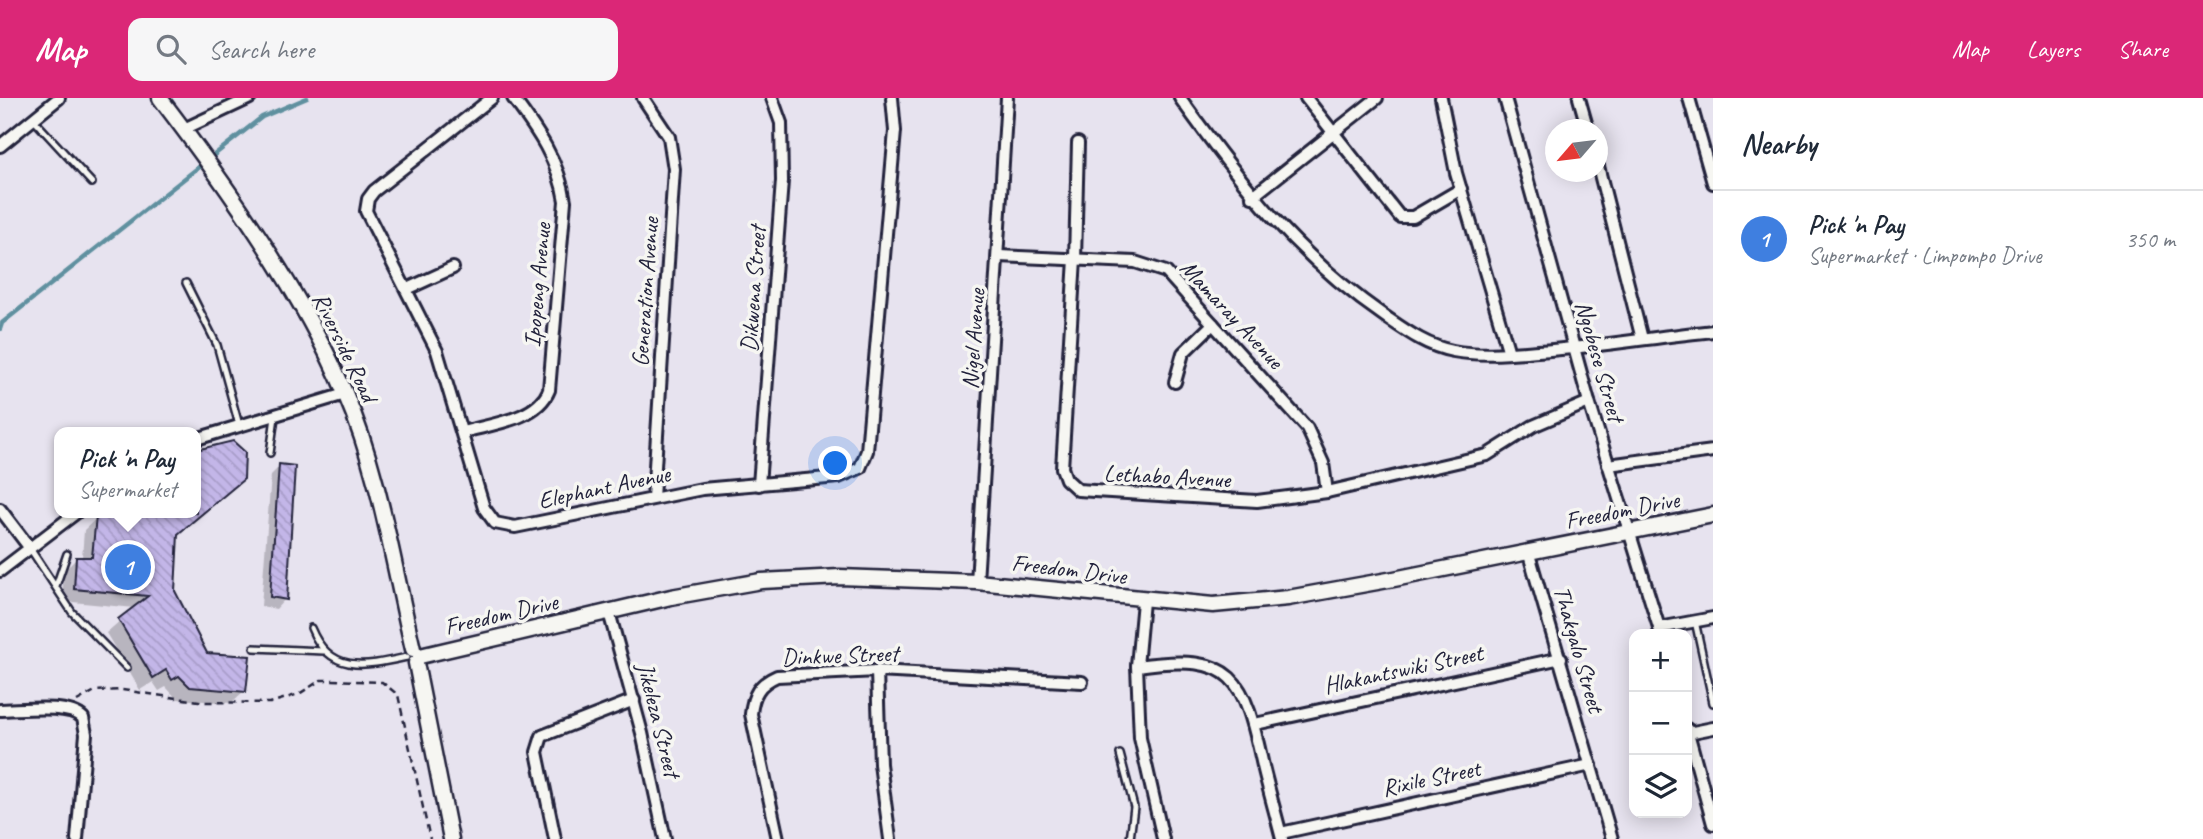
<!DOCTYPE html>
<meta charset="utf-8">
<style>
body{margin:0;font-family:Caveat,sans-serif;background:#f6f6f7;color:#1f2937}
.controls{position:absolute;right:21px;bottom:21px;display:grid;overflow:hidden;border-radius:14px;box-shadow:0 4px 18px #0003}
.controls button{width:63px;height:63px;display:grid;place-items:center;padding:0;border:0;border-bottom:2px solid #e0e1e3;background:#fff;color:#1f2937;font:35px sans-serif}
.compass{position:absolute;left:1545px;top:21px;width:63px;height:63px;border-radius:50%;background:#fff;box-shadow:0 4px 18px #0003;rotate:242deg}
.you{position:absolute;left:836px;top:366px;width:24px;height:24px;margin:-18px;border:5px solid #fff;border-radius:50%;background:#1a73e8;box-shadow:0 0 0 10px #1a73e833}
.badge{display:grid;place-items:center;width:46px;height:46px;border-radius:50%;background:#db2777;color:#fff;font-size:23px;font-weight:700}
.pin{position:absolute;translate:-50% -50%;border:4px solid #fff;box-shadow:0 2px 7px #0006}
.popup{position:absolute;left:54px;top:329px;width:147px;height:91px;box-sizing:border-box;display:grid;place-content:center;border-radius:14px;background:#fff;filter:drop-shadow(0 2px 5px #0005);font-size:23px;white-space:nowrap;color:#747a83}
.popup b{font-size:26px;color:#1f2937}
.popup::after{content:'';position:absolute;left:50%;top:100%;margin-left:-14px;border:14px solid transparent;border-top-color:#fff}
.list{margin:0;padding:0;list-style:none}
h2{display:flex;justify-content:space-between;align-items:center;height:91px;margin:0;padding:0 28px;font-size:30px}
h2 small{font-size:23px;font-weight:400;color:#747a83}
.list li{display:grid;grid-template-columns:46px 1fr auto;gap:21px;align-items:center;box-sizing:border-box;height:98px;padding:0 28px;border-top:2px solid #e0e1e3}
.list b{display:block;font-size:26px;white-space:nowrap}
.list p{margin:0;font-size:23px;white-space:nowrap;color:#747a83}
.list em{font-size:23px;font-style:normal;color:#747a83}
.icon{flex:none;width:38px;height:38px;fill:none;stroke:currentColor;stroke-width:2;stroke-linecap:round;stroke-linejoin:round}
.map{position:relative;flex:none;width:1713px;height:741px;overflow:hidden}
header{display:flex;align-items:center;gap:42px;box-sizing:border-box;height:98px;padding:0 35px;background:#db2777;color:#fff}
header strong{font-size:33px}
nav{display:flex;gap:38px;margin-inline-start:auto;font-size:24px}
.search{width:490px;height:63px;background:#f6f6f7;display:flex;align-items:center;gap:18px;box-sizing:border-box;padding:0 24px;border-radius:14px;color:#747a83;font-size:26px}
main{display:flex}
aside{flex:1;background:#fff}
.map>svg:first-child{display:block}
.shadow{fill:#0003}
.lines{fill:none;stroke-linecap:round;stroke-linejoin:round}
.stream{stroke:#5f909f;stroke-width:4.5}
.building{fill:url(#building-back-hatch);stroke:#22223b;stroke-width:2}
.service-casing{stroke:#22223b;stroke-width:10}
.minor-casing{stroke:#22223b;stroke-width:16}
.tertiary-casing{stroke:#22223b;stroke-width:19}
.path{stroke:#22223b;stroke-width:2.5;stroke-dasharray:7 5;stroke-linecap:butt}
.service{stroke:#f6f6f2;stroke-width:5}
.minor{stroke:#f6f6f2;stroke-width:10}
.tertiary{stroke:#f6f6f2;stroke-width:14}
.labels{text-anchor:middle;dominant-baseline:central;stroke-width:7;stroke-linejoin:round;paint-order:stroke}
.street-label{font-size:24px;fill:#22223b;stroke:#f6f6f2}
</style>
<header>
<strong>Map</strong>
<div class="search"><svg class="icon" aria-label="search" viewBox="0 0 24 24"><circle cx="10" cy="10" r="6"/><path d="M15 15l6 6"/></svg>Search here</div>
<nav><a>Map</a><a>Layers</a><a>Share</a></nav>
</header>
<main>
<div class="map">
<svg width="1713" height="741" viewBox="0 0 1713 741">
<defs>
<pattern id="building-back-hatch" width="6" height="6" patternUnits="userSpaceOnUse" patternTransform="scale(1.75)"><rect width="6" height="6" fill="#c3b6e8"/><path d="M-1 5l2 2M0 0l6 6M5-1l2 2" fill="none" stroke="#a79cc8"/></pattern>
</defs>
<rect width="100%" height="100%" fill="#e7e3ef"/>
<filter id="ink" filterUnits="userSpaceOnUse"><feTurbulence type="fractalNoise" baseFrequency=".0143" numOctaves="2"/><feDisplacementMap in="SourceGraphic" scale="14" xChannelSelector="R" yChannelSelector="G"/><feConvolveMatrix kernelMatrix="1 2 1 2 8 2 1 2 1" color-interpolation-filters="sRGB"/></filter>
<g filter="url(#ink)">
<!-- shadow -->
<g class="shadow">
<path d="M232,345L243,380L176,437L173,493L206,557L244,593L231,605L177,601L166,589L159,593L153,584L140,592L106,535L135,510L62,503L64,473L77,460H82L84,432L102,415H196V354L201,350Z"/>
<path d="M280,368L285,501L276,511L261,508L271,377Z"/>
</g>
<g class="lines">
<!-- stream -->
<path class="stream" d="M0,231L2,225L262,19L307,0"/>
</g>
<!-- building -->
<g class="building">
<path d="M233,343L245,354L244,381L178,436L175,493L207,555L250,558L246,594L190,589L179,578L172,582L166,572L153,580L118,521L148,498L74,491L76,459H92L96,418L99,415H196V352Z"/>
<path d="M279,366L295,368L287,502L270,499Z"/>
</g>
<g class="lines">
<!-- service casing -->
<g class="service-casing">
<g id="service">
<path d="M33,21L92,85"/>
<path d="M186,185L217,247L239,327"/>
<path d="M270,355L275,319"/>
<path d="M29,449L72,514L127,570"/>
<path d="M56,488L67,456"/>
<path d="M1695,523L1713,605"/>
<path d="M311,530C330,577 366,568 407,559"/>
<path d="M254,550L324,553"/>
<path d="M1120,656L1134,709L1130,741"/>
</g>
</g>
<!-- minor casing -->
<g class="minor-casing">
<g id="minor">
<path d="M492,0L374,93L368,101L366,113L437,253L484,410L495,425L515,429L702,391L839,379L860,370L867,353L895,33L892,0"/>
<path d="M643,0L669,39L674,71L653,400"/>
<path d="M1180,0C1241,85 1295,156 1383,217C1405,232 1426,248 1453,253C1481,258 1510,255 1538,253C1597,249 1655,239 1713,233"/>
<path d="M1306,0L1400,119H1413L1461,91"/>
<path d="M1441,0L1456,75L1509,255"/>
<path d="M1505,0L1589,304L1661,536"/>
<path d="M1579,0L1588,32"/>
<path d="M1689,0L1713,85"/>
<path d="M184,31L250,0"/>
<path d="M1078,45L1075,161L1062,370L1066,381L1078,392L1257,403L1327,394L1487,357L1533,328L1589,304"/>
<path d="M0,48L59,0"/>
<path d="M1598,68L1642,241"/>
<path d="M1252,99L1377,0"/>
<path d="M999,158L1135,164L1166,174L1307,330L1323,365L1327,394"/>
<path d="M407,191L453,170"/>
<path d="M1175,284L1183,255L1213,226"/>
<path d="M463,334C491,326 537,322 549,292L565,103C559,63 537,32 513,0"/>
<path d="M196,341L345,296"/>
<path d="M1608,367L1713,353"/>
<path d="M759,387L782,83L781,25L772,0"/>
<path d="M0,411L29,449"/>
<path d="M1528,453L1612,741"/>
<path d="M0,473L76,415"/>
<path d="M977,484L1007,0"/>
<path d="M1143,503L1137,568L1140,640L1163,741"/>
<path d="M609,514L642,635L665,741"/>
<path d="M1659,530L1713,520"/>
<path d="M1137,568C1235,554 1244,580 1263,668C1269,693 1276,717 1282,741"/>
<path d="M877,573L880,666L890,741"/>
<path d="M0,612C20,612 69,605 83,620L86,636L77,741"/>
<path d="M1255,626L1561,560"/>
<path d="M1687,631L1713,726"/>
<path d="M1688,635L1713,630"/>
<path d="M1281,735L1591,667"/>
<path d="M555,741L537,654L542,638L634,602"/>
<path d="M778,741L751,616C753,596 759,586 777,578L877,573L1082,584"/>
</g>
</g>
<!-- tertiary casing -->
<g class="tertiary-casing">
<g id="tertiary">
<path d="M160,0C227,88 302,194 345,295C380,376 393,466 413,551"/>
<path d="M420,558L671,499L761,483L840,479L977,484L1213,507L1288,500L1394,481L1713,417"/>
<path d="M416,565L451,741"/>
</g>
</g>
<!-- path -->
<path class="path" d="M77,603L95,593L122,592L205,604L270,605L299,596L321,582H333L382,584L398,597L430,741"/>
<!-- service -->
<use href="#service" class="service"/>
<!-- minor -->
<use href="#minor" class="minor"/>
<!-- tertiary -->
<use href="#tertiary" class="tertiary"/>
</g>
</g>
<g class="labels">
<!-- street labels -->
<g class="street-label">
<text transform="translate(537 187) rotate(-85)">Ipopeng Avenue</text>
<text transform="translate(753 191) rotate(-86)">Dikwena Street</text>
<text transform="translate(645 194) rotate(-86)">Generation Avenue</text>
<text transform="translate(1232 216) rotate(47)">Mamaray Avenue</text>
<text transform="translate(973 241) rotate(-86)">Nigel Avenue</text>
<text transform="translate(345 249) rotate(64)">Riverside Road</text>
<text transform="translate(1600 263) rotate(74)">Ngobese Street</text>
<text transform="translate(1167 378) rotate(3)">Lethabo Avenue</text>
<text transform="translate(604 389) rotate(-12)">Elephant Avenue</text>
<text transform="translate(1622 412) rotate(-11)">Freedom Drive</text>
<text transform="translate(1069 471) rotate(7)">Freedom Drive</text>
<text transform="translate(501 516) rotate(-13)">Freedom Drive</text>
<text transform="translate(1579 551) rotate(74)">Thakgalo Street</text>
<text transform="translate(840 557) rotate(-2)">Dinkwe Street</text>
<text transform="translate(1403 571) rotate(-12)">Hlakantswiki Street</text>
<text transform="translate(659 622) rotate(76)">Jikeleza Street</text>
<text transform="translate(1431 680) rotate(-12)">Rixile Street</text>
</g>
</g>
</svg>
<div class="controls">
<button>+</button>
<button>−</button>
<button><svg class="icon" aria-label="layers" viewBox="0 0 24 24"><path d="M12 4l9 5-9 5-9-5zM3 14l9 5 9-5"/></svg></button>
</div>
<svg class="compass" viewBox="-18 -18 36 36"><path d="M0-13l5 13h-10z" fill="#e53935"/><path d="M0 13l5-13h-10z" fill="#747a83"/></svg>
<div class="you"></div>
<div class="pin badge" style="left:128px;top:469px;background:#3f7fe0">1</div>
<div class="popup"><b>Pick 'n Pay</b>Supermarket</div>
</div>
<aside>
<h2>Nearby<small></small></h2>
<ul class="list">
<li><span class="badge" style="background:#3f7fe0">1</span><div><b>Pick 'n Pay</b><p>Supermarket · Limpompo Drive</p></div><em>350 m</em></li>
</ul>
</aside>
</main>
